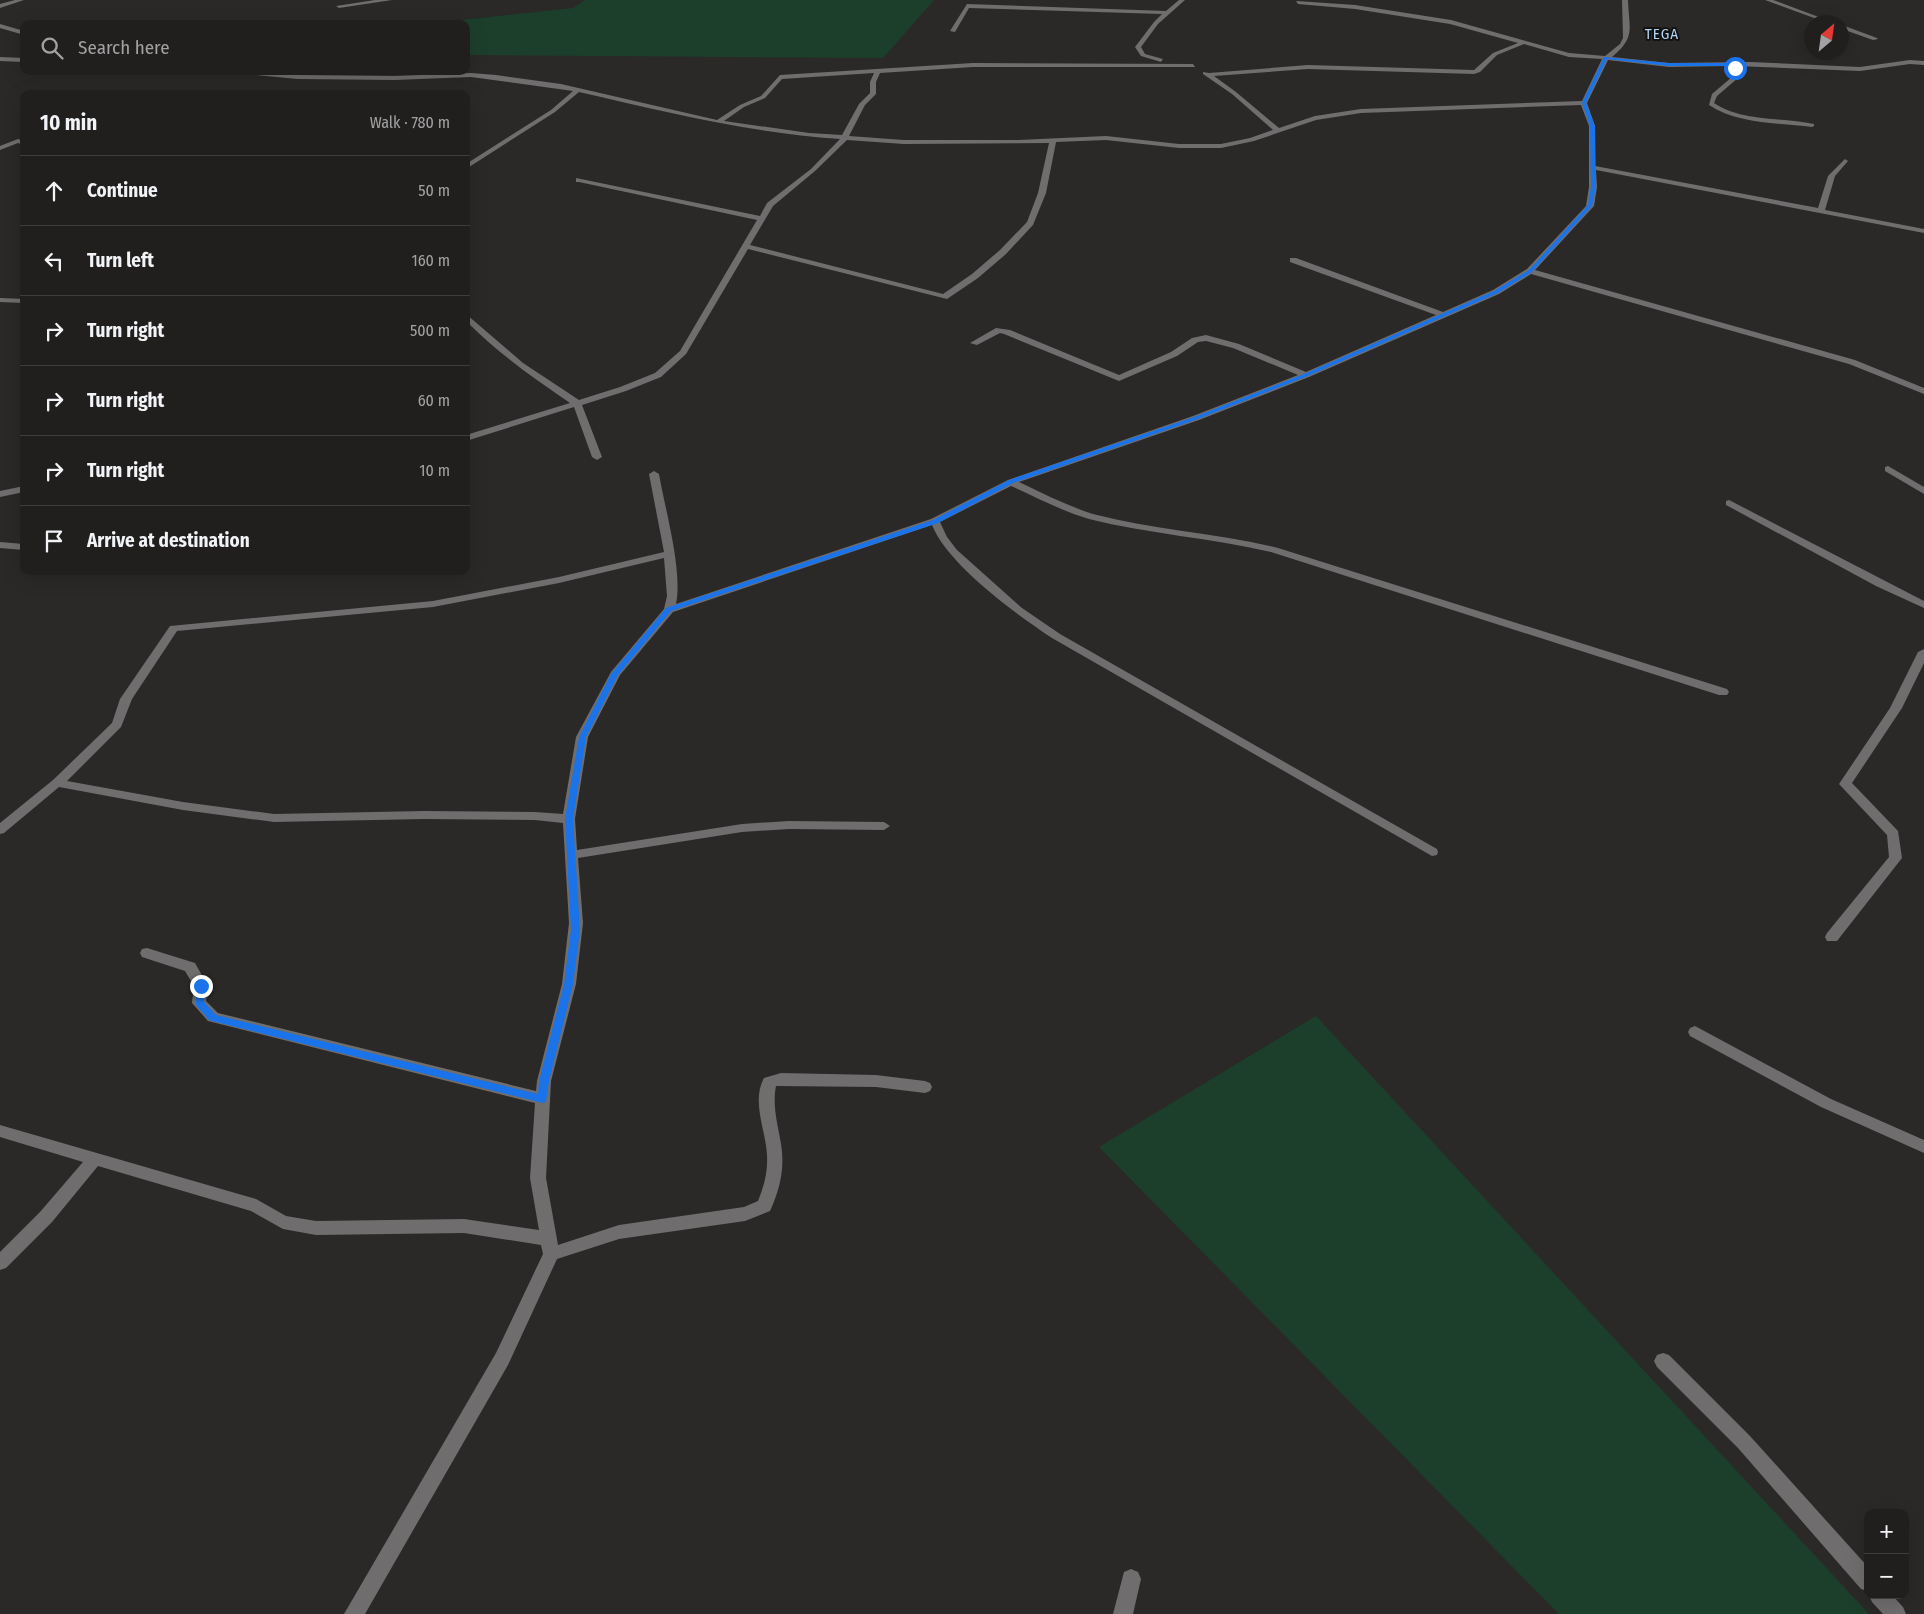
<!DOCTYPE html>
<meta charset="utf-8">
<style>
body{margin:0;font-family:"Fira Sans Condensed",sans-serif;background:#282726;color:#f1f3f6}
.controls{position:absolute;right:15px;bottom:15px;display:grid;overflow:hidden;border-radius:10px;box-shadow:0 5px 20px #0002}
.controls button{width:45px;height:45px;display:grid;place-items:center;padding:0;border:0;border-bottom:1px solid #3d3d3b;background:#201f1d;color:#f1f3f6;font:25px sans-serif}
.compass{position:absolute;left:1804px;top:15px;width:45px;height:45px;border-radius:50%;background:#201f1d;box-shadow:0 5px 20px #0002;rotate:29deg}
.stop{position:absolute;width:15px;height:15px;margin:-11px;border:4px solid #1a73e8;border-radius:50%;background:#fff}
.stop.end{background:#1a73e8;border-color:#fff;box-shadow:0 1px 5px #0008}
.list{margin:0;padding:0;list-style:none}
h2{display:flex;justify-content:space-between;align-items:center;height:65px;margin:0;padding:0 20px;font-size:21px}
h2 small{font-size:16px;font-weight:400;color:#a2a2a4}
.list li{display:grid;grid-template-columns:32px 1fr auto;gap:15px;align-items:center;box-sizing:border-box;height:70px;padding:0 20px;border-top:1px solid #3d3d3b}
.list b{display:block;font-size:19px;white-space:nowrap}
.list em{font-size:16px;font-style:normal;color:#a2a2a4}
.icon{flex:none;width:28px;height:28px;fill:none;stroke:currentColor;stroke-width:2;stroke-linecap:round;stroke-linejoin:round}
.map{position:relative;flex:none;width:1924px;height:1614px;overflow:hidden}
.search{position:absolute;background:#201f1d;box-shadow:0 5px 20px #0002;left:20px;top:20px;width:450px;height:55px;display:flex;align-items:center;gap:12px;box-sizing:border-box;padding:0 18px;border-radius:10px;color:#a2a2a4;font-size:19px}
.panel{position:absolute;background:#201f1d;box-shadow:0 5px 20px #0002;left:20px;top:90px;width:450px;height:485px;border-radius:10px}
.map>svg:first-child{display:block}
.green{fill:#1c3f2b}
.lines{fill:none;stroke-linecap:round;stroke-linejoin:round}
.minor{fill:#6f6d6e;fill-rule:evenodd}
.route{fill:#1a73e8}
.labels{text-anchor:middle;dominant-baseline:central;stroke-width:4;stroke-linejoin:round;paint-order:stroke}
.far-quarter-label{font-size:15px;letter-spacing:1px;fill:#b0d3f5;stroke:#131211}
</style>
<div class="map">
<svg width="1924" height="1614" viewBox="0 0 1924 1614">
<rect width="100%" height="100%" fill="#2b2927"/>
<!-- green -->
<g class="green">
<path d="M585,0H934L883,58L466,55V24H426L573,8Z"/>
<path d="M1316,1016L1869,1614H1559L1099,1147Z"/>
</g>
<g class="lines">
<!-- minor -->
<g class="minor">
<path d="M15,0H24L0,8V4Z"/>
<path d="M375,0H392L339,8L336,6Z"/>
<path d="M1179,0H1185L1158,24L1141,47L1145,54L1163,59L1161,62L1141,56L1135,47L1154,22L1162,14L969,8L955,32L950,31L967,4L1166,11Z"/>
<path d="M1622,0H1628C1629,29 1636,37 1612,57L1669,63L1750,62L1860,67L1910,60L1924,61V65L1910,64L1860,71L1736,66L1738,78L1717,96L1714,103C1742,122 1782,117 1814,124V126L1812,127C1779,123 1737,124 1709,105L1712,94L1732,77V69L1729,66L1669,67L1608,60L1587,103L1595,126V166L1818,208L1828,176L1845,159L1848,161L1835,176L1825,210L1924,229V233L1596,170L1597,187L1594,206L1535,270L1855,360L1924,388V394L1849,364L1531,274L1499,294L1309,377L1199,420L1019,482C1044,494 1068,506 1093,514C1154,530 1217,533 1278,548L1727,689L1729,692L1727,695H1719L1271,552C1211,538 1149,534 1089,519C1062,511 1037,498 1011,486L940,522L947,537L957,550L1022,608L1060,634L1437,849L1438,852L1437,855L1432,856L1052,638C1016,614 948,565 932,525L673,612L620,675L588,737L575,819L577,850L742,824L789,821L884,822L890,826L884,830L789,829L742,832L578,858L583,923L576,984L551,1081L546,1178L558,1245L619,1225L744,1207L758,1201C764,1186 768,1172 767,1155C766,1131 751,1101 764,1078L781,1073L876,1075L925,1081L930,1083L932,1087L930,1091L925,1093L876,1087L776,1086C772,1106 778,1125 781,1144C785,1168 780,1189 770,1211L745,1221L619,1239L557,1259L508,1365L365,1614H344L496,1353L543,1254L541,1245L464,1233L316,1235L283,1229L251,1211L98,1166L52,1222L6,1268L0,1270V1252L40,1212L83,1162L0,1137V1125L256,1199L286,1216L316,1221L464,1219L539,1230L530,1178L535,1103L208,1021L192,1003L194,986L185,971L142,957L140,953L142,949L147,948L195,963L208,986L206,1001L218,1013L536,1091L537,1081L562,984L569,923L563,823L535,820L424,819L274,822L183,810L59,787L4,833L0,834V823L53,780L112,723L120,699L170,626L433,601L559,577L664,552L649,474L654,471L659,474C665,509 683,571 676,604L931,519L1008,480L1193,416L1298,375L1233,348L1206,341L1198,342L1177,356L1119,381L1004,334L1000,333L977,345L970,343L996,328L1010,330L1119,375L1171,352L1192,338L1206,335L1239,344L1306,372L1436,315L1290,262V258H1296L1443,312L1493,290L1527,269L1586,206L1589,187V126L1581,105L1361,113L1316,120L1254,141L1221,148H1179L1106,140L1056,142L1046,193L1033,225L1006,254L978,278L947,299L748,249L686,354L661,377L626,391L582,405L602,457L597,460L592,457L574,407L466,441V435L570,403C533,378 498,353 466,321V314L523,363L579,400L620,387L655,373L680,351L757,220L579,182H576V178L760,216L767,203L811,169L840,139C751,133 666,112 579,92L555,112L466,169V164L551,110L573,91L471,77L395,80L297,79L214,71L297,75L395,76L471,73L496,75L561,84L717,120L740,105L761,96L780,75L973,63L1193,64L1195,67H973L880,73L876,82V94L865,105L849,136L904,140H1018L1106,136L1179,144H1221L1250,138L1273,130L1232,94L1203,74V72L1209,73L1308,65L1474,70L1493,53L1518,43L1450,24L1355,9L1298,4L1296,1L1355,5L1451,20L1569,53L1605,56L1620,44L1623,38ZM1524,44L1569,57L1602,59L1582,101L1361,109L1315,116L1279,128L1236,92L1214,76L1308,69L1474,74L1480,72L1497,55ZM874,73L870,82V93L859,104L842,135L809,133L724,121L744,107L765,98L782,79ZM847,140L904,144L1049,143L1038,193L1027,222L1000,250L972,274L943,294L750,245L773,206L815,171ZM664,558L667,596L664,609L611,672L576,737L563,814L535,812L424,811L274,814L183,802L67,781L121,727L132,699L177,631L433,607L559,583Z"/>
<path d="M1765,0H1773L1832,22H1825Z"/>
<path d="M0,24L24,31V35L0,28Z"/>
<path d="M1842,25L1877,38L1878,39L1873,40L1842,29Z"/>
<path d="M0,57L24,58V62L0,61Z"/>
<path d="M18,139L24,141V145L18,143L0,150V146Z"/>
<path d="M0,298L24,299V303L0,302Z"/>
<path d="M1888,466L1924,487V494L1885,471V467Z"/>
<path d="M24,486V492L0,497V491Z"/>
<path d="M1729,500L1924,601V608L1876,586L1726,505V501Z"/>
<path d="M0,542L24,544V550L0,548Z"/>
<path d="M1924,649V663L1902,708L1852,783L1898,831L1902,858L1837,941H1827L1825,937L1827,933L1889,857L1887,835L1839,784L1890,708L1918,652Z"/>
<path d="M1695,1026L1831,1099L1924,1140V1153L1821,1107L1690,1036L1688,1032L1690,1028Z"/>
<path d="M1663,1353L1669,1355L1750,1436L1868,1567V1591L1861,1589L1738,1448L1657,1367L1654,1361L1657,1355Z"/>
<path d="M1131,1569L1138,1572L1141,1579L1133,1614H1113L1124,1572Z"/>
<path d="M1869,1595H1892L1903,1607L1906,1614H1883L1872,1602Z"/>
</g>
</g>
<!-- route -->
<path class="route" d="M1604,57L1669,63H1730L1737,68L1734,69L1729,66H1669L1607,59L1586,103L1595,126L1596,187L1592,206L1532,272L1498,293L1308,376L1198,419L1013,483L938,523L671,611L618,675L586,737L573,819L580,930L573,984L549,1081L546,1102L543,1103L212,1021L209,1020L196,1005V986L201,983L206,986L204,1002L216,1015L538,1094L539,1081L564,984L571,930L565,819L579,737L611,674L666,608L933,520L1009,480L1194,417L1304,374L1494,291L1529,270L1588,205L1591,187L1590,126L1582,103Z"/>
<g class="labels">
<!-- far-quarter labels -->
<g class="far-quarter-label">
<text x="1662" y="34">TEGA</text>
</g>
</g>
</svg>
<div class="controls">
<button>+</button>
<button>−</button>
</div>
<svg class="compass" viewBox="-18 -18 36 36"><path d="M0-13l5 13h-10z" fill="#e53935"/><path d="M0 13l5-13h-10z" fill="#a2a2a4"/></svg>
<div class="stop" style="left:1735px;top:68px"></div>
<div class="stop end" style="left:201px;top:986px"></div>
<div class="search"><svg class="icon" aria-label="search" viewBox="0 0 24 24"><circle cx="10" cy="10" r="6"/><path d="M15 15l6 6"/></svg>Search here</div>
<section class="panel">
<h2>10 min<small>Walk · 780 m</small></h2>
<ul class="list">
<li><svg class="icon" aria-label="ahead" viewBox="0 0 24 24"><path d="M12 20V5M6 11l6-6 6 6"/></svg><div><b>Continue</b></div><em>50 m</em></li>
<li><svg class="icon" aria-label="left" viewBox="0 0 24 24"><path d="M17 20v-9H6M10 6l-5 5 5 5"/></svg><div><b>Turn left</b></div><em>160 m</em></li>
<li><svg class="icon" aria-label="right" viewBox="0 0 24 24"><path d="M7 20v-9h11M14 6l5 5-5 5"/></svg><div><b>Turn right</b></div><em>500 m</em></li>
<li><svg class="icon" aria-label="right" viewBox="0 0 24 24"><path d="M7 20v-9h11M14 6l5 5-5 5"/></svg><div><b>Turn right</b></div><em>60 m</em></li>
<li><svg class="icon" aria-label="right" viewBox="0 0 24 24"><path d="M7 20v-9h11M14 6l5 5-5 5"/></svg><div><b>Turn right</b></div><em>10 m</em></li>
<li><svg class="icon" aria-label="arrive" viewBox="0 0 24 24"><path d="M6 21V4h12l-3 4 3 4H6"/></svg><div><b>Arrive at destination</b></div></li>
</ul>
</section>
</div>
